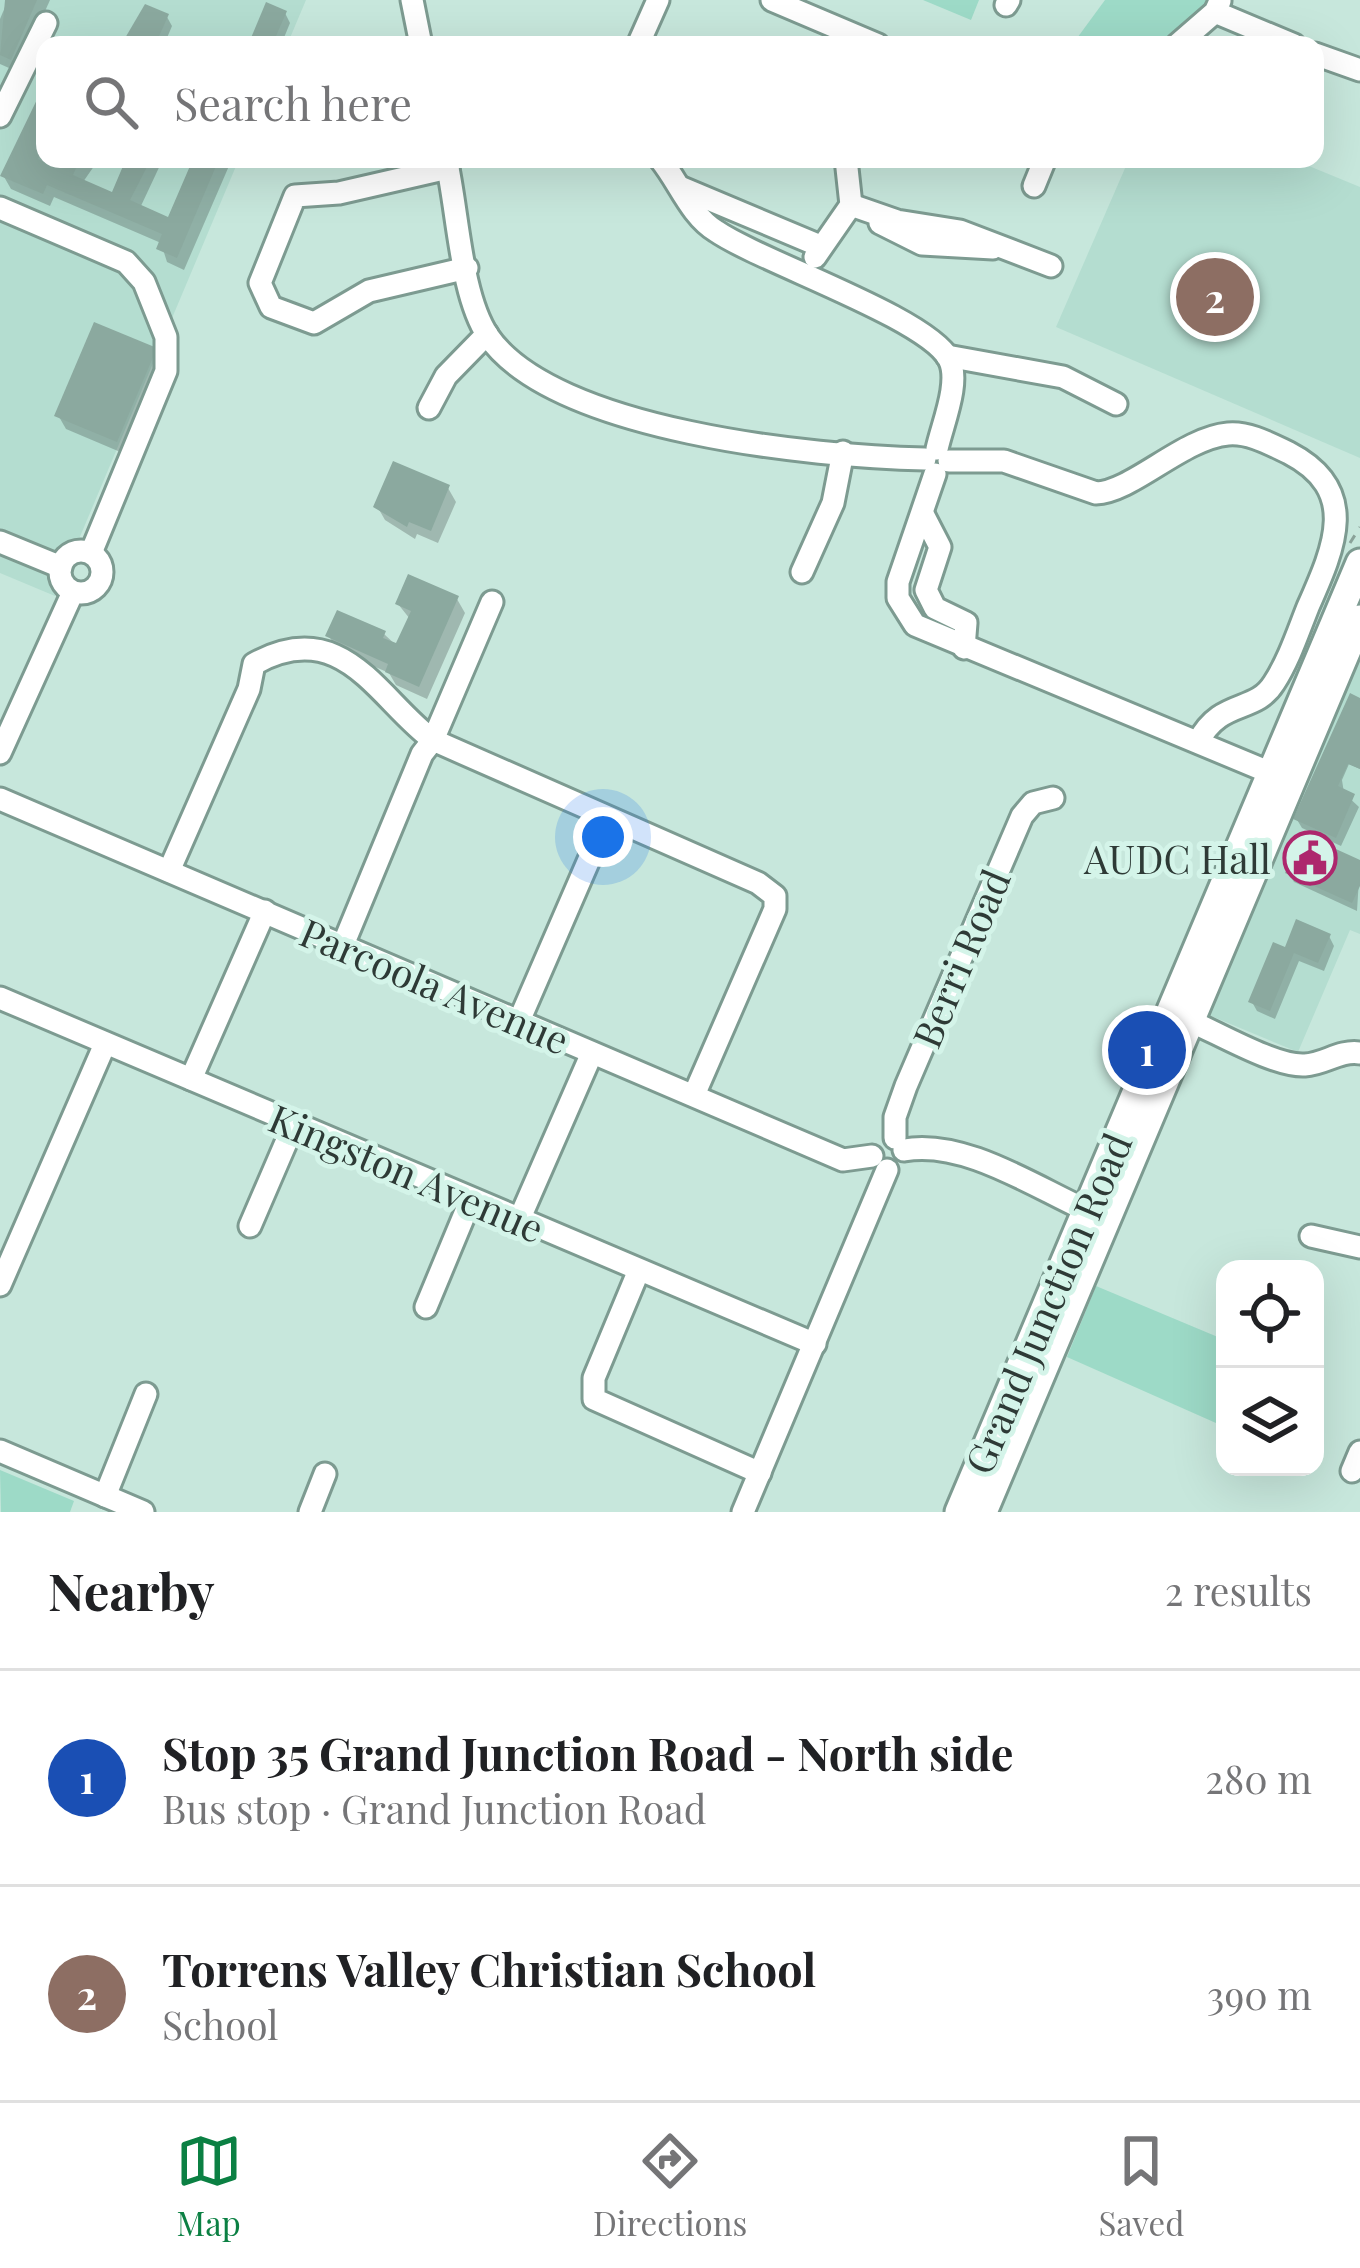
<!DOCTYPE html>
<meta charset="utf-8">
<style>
body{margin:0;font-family:"Playfair Display",serif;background:#f2f2f2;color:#202124}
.controls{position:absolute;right:36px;bottom:36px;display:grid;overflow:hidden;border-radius:24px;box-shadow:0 12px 48px #0002}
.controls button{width:108px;height:108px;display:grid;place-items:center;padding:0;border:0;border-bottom:3px solid #e0e0e0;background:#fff;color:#202124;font:60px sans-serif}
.you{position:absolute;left:603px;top:837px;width:42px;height:42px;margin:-30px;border:9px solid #fff;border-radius:50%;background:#1a73e8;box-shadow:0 0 0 18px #1a73e833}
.badge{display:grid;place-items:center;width:78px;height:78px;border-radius:50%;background:#0b8043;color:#fff;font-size:39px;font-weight:700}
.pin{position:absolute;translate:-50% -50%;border:6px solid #fff;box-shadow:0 3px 12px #0006}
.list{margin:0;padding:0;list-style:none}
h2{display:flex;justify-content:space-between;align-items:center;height:156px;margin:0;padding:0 48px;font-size:51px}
h2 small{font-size:39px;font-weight:400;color:#757577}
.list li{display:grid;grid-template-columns:78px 1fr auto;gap:36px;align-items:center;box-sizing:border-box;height:216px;padding:0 48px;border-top:3px solid #e0e0e0}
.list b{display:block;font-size:45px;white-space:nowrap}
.list p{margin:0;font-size:39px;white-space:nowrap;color:#757577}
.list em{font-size:39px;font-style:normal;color:#757577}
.icon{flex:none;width:66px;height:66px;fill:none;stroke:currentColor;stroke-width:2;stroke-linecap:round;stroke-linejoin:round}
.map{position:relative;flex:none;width:1360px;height:1512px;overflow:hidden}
.search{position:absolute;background:#fff;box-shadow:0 12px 48px #0002;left:36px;right:36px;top:36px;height:132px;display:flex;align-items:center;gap:30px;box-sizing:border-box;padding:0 42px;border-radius:24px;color:#757577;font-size:45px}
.sheet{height:588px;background:#fff}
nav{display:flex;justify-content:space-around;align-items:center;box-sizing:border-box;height:168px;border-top:3px solid #e0e0e0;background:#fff;font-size:33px;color:#757577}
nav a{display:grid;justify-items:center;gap:6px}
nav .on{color:#0b8043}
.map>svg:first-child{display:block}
.built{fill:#b4ddd0}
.green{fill:#9ddac7}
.shadow{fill:#0003}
.building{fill:#8ba99f}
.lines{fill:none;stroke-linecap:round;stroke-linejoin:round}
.minor-casing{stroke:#7d9b91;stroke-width:27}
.major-casing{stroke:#7d9b91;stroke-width:33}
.path{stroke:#8aa299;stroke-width:3;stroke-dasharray:9 9;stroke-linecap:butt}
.minor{stroke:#fff;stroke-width:21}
.major{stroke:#fff;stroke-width:27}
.labels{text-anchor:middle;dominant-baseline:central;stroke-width:10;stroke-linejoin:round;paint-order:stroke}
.poi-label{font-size:39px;fill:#2e3a36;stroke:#d4f4e9;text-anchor:end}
.street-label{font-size:39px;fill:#2e3a36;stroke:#d4f4e9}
</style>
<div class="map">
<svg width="1360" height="1512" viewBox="0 0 1360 1512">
<rect width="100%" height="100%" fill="#c7e7dc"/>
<!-- built -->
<g class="built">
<path d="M0,0H306L287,45H45V159H239L55,596L0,573Z"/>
<path d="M1129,159H1292L1360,187V458L1056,327Z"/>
<path d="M1360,650V934L1350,930L1298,1052L1204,1013Z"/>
</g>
<!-- green -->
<g class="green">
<path d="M923,0H979L971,20Z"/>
<path d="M1105,0H1211L1206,13L1169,45H1072Z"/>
<path d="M1096,1286L1225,1340V1427L1067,1357Z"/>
<path d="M0,1470L74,1501L70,1512H1Z"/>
</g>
<!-- shadow -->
<g class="shadow">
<path d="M8,0H50L18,72L0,64V19Z"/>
<path d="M285,13L290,23L281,45H251Z"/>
<path d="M167,17L172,26L164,45H125Z"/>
<path d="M45,91L48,167L57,171L62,159H99L83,182L113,196L129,159H163L140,208L169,221L196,159H232L184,270L167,262L161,243L54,197L50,206L11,189L3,175Z"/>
<path d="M154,351L162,364L125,454L66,429L58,415Z"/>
<path d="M448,488L456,502L438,543L417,534L415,539L385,520L377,506Z"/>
<path d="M457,599L465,613L427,699L396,685L389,673L337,650L329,636L384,634L398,647L410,619L398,604Z"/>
<path d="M1360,701V769L1349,764L1342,780L1344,793L1359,807L1341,846L1302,828L1296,818Z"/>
<path d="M1360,863L1357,911L1294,882L1288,873Z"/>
<path d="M1329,936L1334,946L1324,971L1299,961L1275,1019L1257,1011L1252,1002L1286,951Z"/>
</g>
<!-- building -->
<g class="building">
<path d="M5,0H37L11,60L0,55Z"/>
<path d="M266,2L287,11L272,45H248Z"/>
<path d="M145,4L169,14L155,45H121Z"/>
<path d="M45,83V144L38,159L55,167L59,159H80L73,175L112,192L126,159H151L130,200L168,217L193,159H219L177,258L156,249L162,234L47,185L43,194L0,176Z"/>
<path d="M94,322L157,348L117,442L54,416Z"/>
<path d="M393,461L450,485L431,531L409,522L407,527L373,507Z"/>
<path d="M408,574L459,596L419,687L385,672L388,664L325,636L337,610L386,631L383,638L396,643L411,611L395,604Z"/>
<path d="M1350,693L1360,698V769L1348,764L1338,786L1355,794L1336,838L1293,819Z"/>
<path d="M1303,834L1360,860V886L1352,903L1285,873Z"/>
<path d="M1296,919L1331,934L1318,963L1294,953L1270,1011L1248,1002L1273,942L1285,947Z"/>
</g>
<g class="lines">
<!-- minor casing -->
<g class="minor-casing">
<g id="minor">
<path d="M412,0L421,45"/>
<path d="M772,0L878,45"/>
<path d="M1006,5L1009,0"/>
<path d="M1215,12L1294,45"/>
<path d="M638,45L658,0"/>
<path d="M1177,45L1215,12L1220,1"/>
<path d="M1315,54L1360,70"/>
<path d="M0,116L46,23"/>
<path d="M446,159C458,210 460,294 488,336C553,431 815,457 925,459"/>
<path d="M660,159C679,182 690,215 716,231C761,262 926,317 949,359C961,382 942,425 937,449"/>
<path d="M448,168L339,193L295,196L260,283L271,307L314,323L369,291L467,268"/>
<path d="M1034,186L1045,159"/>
<path d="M682,188L820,246"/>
<path d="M851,205L897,221L960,231L1051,266"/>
<path d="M0,208L126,262L144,282L166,337V371L91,553"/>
<path d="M880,223L922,244L993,248"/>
<path d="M815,257L851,205L846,159"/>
<path d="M947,356L1063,377L1116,404"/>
<path d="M429,408L446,376L487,334"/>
<path d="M949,461H1004L1096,493C1132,492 1183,438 1228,434C1249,432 1270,444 1289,453C1360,490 1335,546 1308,607C1298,632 1289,660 1274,683C1255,714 1221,698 1198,742"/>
<path d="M935,474L898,582V598L915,625L1271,773"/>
<path d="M924,516L940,547L926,590L935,608L966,623L964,648"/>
<path d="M0,542L61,567"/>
<circle cx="81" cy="572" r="21"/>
<path d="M802,572L833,503L843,452"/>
<path d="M0,753L73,592"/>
<path d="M0,799L843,1160L872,1156"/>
<path d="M169,871L249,689L254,664C343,614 379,701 433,740L492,602"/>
<path d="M343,945L422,754L433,740L758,883L775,896V909L694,1095"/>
<path d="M0,998L815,1344"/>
<path d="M519,1021L598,839"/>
<path d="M1190,1021C1218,1033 1276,1067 1305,1065C1325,1064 1339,1050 1360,1053"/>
<path d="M191,1079L265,911"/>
<path d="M895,1138V1117L906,1086L1022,816L1033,803L1053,798"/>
<path d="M904,1150C963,1139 1033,1186 1086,1210"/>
<path d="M519,1220L592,1053"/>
<path d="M250,1226L294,1124"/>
<path d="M1311,1236L1360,1247"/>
<path d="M639,1270L594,1378V1399L760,1473"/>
<path d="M0,1285L105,1044"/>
<path d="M426,1307L471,1199"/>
<path d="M0,1451L143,1512"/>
<path d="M1352,1471L1360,1452"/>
<path d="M105,1496L146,1394"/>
<path d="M310,1512L325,1474"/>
<path d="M743,1512L887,1170"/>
</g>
</g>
<!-- major casing -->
<g class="major-casing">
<g id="major">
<path d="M959,1512L1360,563"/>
<path d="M983,1512L1360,619"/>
</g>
</g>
<!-- path -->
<path class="path" d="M1350,543L1360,527"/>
<!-- minor -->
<use href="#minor" class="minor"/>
<!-- major -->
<use href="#major" class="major"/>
</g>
<!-- icons -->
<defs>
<g id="civic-ring" transform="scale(2.7)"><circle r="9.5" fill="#d4f4e9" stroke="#ad276d" stroke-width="1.5"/><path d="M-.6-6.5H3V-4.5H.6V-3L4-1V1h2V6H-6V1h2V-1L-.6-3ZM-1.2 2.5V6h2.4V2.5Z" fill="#ad276d"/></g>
</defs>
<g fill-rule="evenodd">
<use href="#civic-ring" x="1310" y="858"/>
</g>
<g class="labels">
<!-- poi labels -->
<g class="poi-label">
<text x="1271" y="858">AUDC Hall</text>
</g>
<!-- street labels -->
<g class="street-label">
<text transform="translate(960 958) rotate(-67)">Berri Road</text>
<text transform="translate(435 985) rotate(23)">Parcoola Avenue</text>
<text transform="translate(407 1172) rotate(23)">Kingston Avenue</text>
<text transform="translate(1047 1303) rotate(-67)">Grand Junction Road</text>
</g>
</g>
</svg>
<div class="controls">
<button><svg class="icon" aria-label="locate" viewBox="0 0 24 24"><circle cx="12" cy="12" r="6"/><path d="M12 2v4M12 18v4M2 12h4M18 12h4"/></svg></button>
<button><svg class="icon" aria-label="layers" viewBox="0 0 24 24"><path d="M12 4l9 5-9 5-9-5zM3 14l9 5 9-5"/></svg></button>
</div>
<div class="you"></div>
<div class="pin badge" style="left:1147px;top:1050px;background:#1a4fb4">1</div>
<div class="pin badge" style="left:1215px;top:297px;background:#8d6e63">2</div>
<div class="search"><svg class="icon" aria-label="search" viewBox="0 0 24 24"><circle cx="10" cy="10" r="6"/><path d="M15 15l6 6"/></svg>Search here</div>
</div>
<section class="sheet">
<h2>Nearby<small>2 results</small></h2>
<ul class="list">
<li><span class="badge" style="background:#1a4fb4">1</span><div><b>Stop 35 Grand Junction Road - North side</b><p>Bus stop · Grand Junction Road</p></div><em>280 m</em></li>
<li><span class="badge" style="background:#8d6e63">2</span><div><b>Torrens Valley Christian School</b><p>School</p></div><em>390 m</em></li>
</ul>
</section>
<nav>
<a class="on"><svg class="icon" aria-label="map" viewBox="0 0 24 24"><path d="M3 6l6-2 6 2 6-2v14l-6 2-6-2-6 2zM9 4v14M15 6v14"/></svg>Map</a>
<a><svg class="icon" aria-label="directions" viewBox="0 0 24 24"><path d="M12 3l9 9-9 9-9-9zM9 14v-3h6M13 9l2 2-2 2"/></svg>Directions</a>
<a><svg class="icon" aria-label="saved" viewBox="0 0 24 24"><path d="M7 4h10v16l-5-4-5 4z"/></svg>Saved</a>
</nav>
